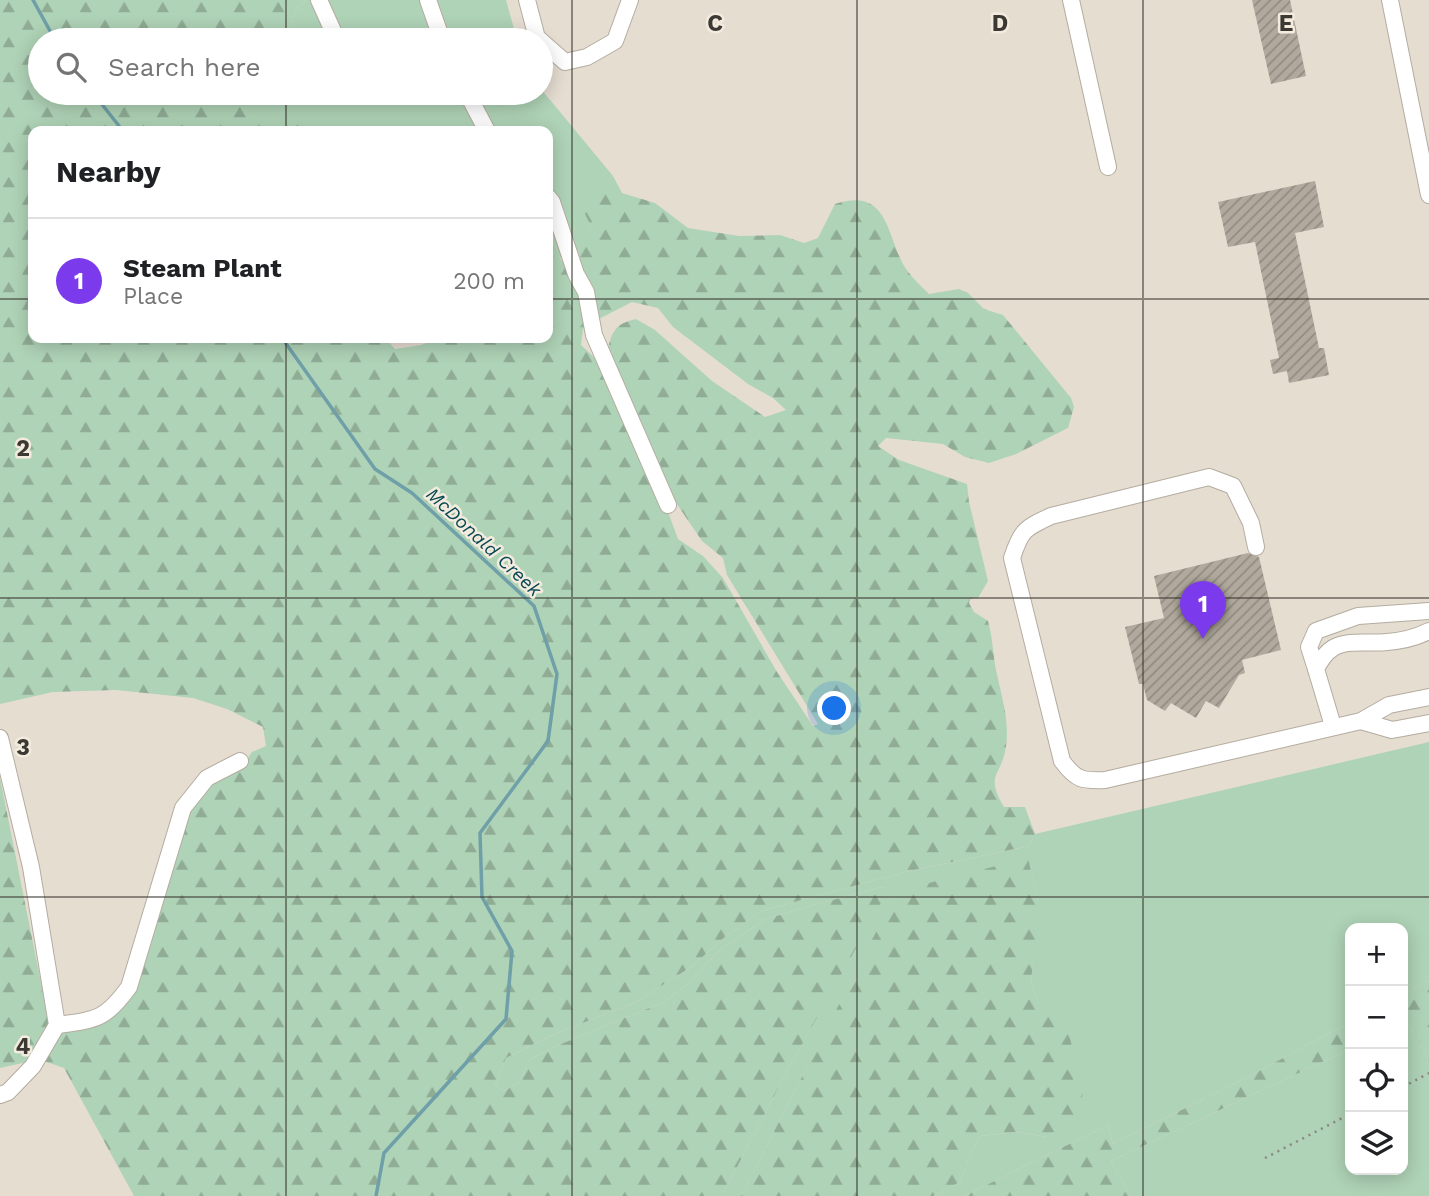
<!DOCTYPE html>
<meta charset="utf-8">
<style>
body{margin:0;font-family:"Work Sans",sans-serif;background:#f6f6f6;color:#202124}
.controls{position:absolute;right:21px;bottom:21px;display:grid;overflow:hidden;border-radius:14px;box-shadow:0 4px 18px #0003}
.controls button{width:63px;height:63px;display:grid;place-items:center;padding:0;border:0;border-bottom:2px solid #e0e0e0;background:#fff;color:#202124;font:35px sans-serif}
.you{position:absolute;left:835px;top:709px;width:24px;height:24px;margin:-18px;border:5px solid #fff;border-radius:50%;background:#1a73e8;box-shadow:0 0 0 10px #1a73e833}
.badge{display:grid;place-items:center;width:46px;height:46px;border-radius:50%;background:#7c3aed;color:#fff;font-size:23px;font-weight:700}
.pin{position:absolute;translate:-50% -58px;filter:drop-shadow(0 2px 4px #0008)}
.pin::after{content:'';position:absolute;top:37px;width:24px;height:21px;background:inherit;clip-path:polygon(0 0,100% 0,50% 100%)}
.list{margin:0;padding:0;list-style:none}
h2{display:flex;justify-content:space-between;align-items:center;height:91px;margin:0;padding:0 28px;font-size:30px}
h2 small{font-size:23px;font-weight:400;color:#757577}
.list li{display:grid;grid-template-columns:46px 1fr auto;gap:21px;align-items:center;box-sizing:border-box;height:126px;padding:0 28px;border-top:2px solid #e0e0e0}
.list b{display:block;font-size:26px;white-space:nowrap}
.list p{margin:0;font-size:23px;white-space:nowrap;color:#757577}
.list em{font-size:23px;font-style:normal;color:#757577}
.icon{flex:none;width:38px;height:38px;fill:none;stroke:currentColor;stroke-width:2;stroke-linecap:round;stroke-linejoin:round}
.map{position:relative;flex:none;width:1429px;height:1196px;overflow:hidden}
.search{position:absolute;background:#fff;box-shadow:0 4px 18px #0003;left:28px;top:28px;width:525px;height:77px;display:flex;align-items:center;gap:18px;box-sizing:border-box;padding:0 24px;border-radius:38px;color:#757577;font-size:26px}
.panel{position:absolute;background:#fff;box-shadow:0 4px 18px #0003;left:28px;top:126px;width:525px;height:217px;border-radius:14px}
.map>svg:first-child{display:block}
.grass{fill:#afd3b6}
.forest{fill:url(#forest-firs)}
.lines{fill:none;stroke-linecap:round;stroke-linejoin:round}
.stream{stroke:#6f9fa8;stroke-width:3.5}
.building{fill:url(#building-hatch)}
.minor-casing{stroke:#b4aca0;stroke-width:18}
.path{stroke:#8d877f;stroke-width:2.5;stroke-dasharray:2 5;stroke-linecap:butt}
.minor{stroke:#fff;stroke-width:16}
.grid{fill:none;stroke:#3c3833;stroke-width:2;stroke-opacity:0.55}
.labels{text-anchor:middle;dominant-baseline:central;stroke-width:5;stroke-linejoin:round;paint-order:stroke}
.water-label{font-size:19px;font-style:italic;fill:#084954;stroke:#f3ebde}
.grid-label{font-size:23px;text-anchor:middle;font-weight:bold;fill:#3c3833;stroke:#f3ebde;stroke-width:5;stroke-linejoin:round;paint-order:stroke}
</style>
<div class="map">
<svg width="1429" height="1196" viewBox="0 0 1429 1196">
<defs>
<pattern id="forest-firs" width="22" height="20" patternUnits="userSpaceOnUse" patternTransform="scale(1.75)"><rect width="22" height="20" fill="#afd3b6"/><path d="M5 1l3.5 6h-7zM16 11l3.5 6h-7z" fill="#90ac95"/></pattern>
<pattern id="building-hatch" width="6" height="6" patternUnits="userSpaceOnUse" patternTransform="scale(1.75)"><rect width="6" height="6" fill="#b1a99d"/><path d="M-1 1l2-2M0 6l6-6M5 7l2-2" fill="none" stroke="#918b81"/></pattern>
</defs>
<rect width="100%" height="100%" fill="#e6ddd1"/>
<!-- grass -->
<g class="grass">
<path d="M306,0H506L517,40H285L297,8Z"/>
<path d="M541,89L613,176L583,208L593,230L575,236L578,250L560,258L551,236L548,234V131H325L323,128L250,117L246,97L248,93H541Z"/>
<path d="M1429,742V980L1403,994V928H1350V1022L1244,1079L1113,1144L1108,1125L964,1196H933L960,1182L969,1156L980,1136L1019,1132L1046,1137L1038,1004L1031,981L1038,902L1028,859L897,892L741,1196H722L785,1075L888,889L882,887L802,908L764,920L720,950L685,986L664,1002L556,1046L529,1060L519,1083L504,1091L495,1085L506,1058L550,1036L636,1002L691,967L726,936L761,911L909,871L1029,846L1035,834Z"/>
<path d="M1408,1023L1429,1061V1196H1130L1111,1161L1350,1049V1170H1403V1025Z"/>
</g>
<!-- forest -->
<g class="forest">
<path d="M0,0H306L297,8L285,40H40V93H248L246,97L251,117L292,120L323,128L325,131H33V338H389L388,341L395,349L421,345L440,338H548V234L551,236L560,258L581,296L587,322L583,329L581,345L597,360L667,509L678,539L703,556L723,578L777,672L813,726L818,724L727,575L723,558L702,541L668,491L607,352C612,332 614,324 636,319L655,330L712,381L765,417L786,410L773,398L748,384L673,327L658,308L632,302L597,320L574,236L593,230L582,208L613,176L622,193L655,203L688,228L739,236L780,235L804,243L818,238L835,204C887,187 886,232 903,264C909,275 920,285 929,294L959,289L968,293L984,309L1003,315L1071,398L1074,407L1068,428L1016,454L989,463L965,457L943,444L886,438L878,446L899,460L967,484L969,502L988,581L978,598L970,599L969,603L974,612L988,621C992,635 993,650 995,665C1000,692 1010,718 1006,746C1002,777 984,773 1004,807H1025L1035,834L1029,846L909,871L761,911L726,936L691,967L636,1002L550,1036L506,1058L495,1085L504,1091L519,1083L529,1060L556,1046L664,1002L685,986L720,950L764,920L802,908L882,887L889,889L785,1075L722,1196H134L64,1068L41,1060L59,1029L117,1010L186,810L211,781L246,761L252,752L266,746L263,727L227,709L193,698L116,690L53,692L0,704Z"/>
<path d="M0,778L49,1023L27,1062L0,1068Z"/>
<path d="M1028,858L1038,902L1042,938L1034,953L1031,981L1038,1004L1065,1017L1083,1093L1076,1122L1046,1137L1019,1132L980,1136L969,1156L960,1182L933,1196H741L897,891Z"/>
<path d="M1429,980V1061L1408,1023L1403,1025V994Z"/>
<path d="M1350,1022V1049L1111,1161L1130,1196H964L1108,1125L1113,1144L1244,1079Z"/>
</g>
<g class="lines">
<!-- stream -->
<g class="stream">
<path d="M33,0L55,40"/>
<path d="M93,93L123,131"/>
<path d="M282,338L375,469L412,493L534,606L557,674L548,741L480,833L482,897L512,951L506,1019L384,1153L376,1196"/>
</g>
</g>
<!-- building -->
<g class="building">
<path d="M1252,0H1290L1306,76L1271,84Z"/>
<path d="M1315,181L1324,227L1295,233L1319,348H1324L1329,375L1289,383L1287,371L1273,374L1270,360L1279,358L1255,242L1228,247L1218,202Z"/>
<path d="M1248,553L1259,557L1281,650L1242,660L1245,673L1239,675L1219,708L1206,701L1196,718L1171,703L1165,711L1147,700L1143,684H1139L1125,627L1164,618L1154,576Z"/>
</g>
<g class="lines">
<!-- minor casing -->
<g class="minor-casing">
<g id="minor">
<path d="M319,0L337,40"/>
<path d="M428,0L442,40"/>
<path d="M527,0L537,38L540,40"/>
<path d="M1071,0L1108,167"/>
<path d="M1390,0L1429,195"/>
<path d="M541,41L565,62L587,57L615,41L630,0"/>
<path d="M467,93L487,131"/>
<path d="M548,197L552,202L576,274L586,292L594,335L668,505"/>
<path d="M1256,547L1251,523L1233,486L1209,477L1051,516C1025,528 1021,530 1012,558L1062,761C1076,780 1082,781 1105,780L1361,721"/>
<path d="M1316,669L1309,647L1316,631L1358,616L1429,611"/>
<path d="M1429,697L1389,705L1361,721L1392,730L1429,723"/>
<path d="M1333,726L1316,669C1320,661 1325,653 1333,648C1348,639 1370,644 1387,642C1401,641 1417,637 1429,631"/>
<path d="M0,738L31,867L57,1025L33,1066L8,1092L0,1095"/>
<path d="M57,1025C96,1020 105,1020 129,987L183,808L207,778L240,761"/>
</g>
</g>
<!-- path -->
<g class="path">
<path d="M1403,1087L1429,1073"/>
<path d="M1265,1158L1350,1114"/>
</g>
<!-- minor -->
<use href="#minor" class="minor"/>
</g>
<!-- grid -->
<path class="grid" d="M286,0V40M572,0V1196M857,0V1196M1143,0V1196M286,93V131M0,299H33M548,299H1429M286,338V1196M0,598H1429M0,897H1429"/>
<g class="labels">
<!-- water labels -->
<g class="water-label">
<text transform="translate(484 542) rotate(43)">McDonald Creek</text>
</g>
</g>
<g class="grid-label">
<text x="715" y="31">C</text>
<text x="1000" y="31">D</text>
<text x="1286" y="31">E</text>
<text x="23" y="456">2</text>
<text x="23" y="755">3</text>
<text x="23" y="1054">4</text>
</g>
</svg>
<div class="controls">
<button>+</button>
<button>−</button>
<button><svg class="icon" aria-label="locate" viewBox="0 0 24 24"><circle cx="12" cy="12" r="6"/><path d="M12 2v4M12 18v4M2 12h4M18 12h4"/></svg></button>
<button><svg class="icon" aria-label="layers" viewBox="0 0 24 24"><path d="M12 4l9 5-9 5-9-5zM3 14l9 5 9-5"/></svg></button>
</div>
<div class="you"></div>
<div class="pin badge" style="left:1203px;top:639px">1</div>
<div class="search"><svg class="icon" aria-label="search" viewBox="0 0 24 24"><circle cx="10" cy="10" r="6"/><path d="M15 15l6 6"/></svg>Search here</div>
<section class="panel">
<h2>Nearby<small></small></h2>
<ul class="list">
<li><span class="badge">1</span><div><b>Steam Plant</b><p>Place</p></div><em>200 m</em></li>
</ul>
</section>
</div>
